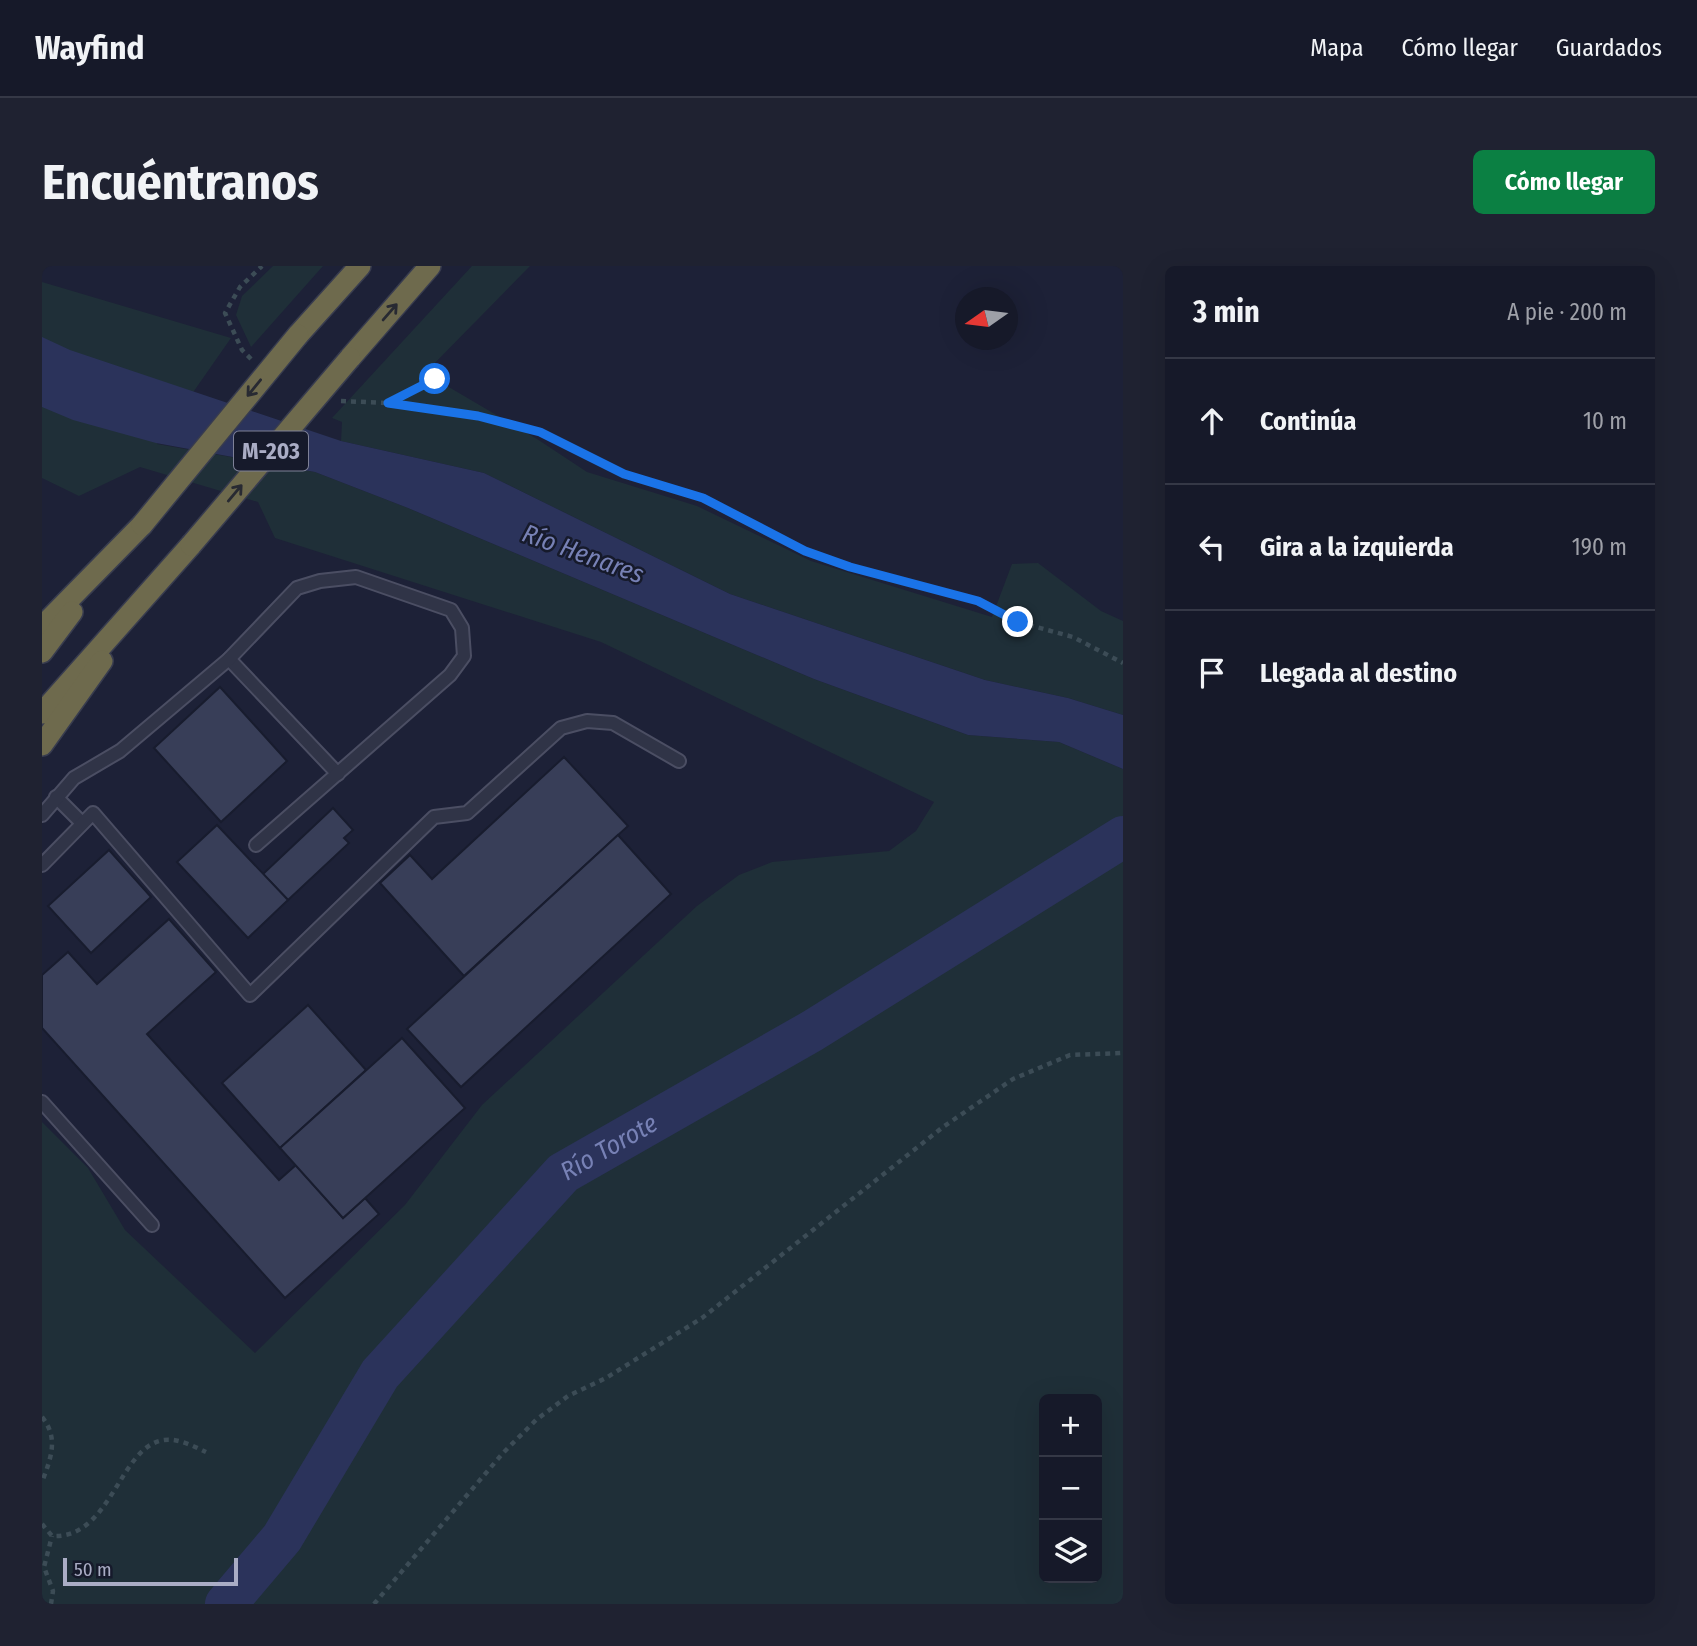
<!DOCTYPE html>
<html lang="es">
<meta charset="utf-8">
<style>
body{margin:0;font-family:"Fira Sans Condensed",sans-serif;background:#1f2231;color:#f1f3f6}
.controls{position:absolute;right:21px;bottom:21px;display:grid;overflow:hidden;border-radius:10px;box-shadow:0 7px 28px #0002}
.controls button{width:63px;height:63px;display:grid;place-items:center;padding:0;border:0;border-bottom:2px solid #353846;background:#161929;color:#f1f3f6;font:35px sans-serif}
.compass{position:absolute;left:913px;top:21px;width:63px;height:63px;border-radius:50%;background:#161929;box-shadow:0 7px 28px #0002;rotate:256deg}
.scale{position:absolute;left:21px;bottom:18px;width:175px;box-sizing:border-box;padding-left:7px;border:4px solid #aaadc5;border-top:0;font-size:19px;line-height:24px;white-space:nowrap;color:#aaadc5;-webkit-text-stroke:5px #161a2b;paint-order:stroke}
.stop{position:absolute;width:21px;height:21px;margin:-16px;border:5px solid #1a73e8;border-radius:50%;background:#fff}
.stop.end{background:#1a73e8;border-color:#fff;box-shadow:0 2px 7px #0008}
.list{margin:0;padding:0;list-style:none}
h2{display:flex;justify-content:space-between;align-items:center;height:91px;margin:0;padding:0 28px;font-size:30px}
h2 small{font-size:23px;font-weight:400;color:#9ea0a8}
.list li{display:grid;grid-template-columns:46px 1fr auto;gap:21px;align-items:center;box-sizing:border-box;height:126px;padding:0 28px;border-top:2px solid #353846}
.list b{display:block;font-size:26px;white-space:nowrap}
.list em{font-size:23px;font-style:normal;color:#9ea0a8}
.icon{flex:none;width:38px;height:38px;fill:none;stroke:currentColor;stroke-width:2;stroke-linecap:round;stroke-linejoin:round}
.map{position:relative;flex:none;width:1081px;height:1338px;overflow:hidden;border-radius:10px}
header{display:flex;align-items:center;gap:42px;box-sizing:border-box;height:98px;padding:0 35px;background:#161929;border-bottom:2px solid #353846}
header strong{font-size:33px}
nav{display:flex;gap:38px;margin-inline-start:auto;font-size:24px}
.intro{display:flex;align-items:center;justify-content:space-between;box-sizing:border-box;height:168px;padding:0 42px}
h1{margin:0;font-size:49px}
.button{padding:18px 32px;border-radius:10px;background:#0b8043;color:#fff;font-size:24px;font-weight:700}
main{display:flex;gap:42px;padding:0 42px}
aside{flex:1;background:#161929;border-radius:10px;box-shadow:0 7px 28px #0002}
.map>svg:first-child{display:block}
.green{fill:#1f2f38;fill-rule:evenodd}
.water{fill:#2b335b}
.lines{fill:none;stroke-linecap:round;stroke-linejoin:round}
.river{stroke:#2b335b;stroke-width:42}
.building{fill:#383e58;stroke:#181c2e;stroke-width:2}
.service-casing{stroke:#4b4e63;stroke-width:16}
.motorway-casing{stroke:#383c4f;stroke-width:24}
.path{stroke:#3c4c56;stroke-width:4.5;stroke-dasharray:5 5;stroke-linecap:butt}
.service{stroke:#303447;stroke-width:12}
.motorway{stroke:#6e6a4d;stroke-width:21}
.motorway-bridge-casing{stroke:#383c4f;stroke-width:24;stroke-linecap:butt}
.motorway-bridge{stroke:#6e6a4d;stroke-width:21}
.oneway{stroke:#282a32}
.route{stroke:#1a73e8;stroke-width:9}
.labels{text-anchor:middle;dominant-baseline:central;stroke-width:5;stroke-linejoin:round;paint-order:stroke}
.shield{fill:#161a2b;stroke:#7e8197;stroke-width:2}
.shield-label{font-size:23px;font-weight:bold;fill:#aaadc5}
.water-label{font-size:26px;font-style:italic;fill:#7781b5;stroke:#161a2b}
</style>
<header>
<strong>Wayfind</strong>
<nav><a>Mapa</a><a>Cómo llegar</a><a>Guardados</a></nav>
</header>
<div class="intro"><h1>Encuéntranos</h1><a class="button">Cómo llegar</a></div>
<main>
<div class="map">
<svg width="1081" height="1338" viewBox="0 0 1081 1338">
<rect width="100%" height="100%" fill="#1d2137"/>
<!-- green -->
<g class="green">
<path d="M231,0H281L209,81L194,49L200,30Z"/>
<path d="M430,0H488L383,107L495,173L545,206L655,240L769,295L950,351L970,298L996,297L1059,345L1081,355V449L1026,432L943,414L688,328L442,207L299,175L300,156L290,152Z"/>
<path d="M0,16L189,72L115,178L273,206L366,242L772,413L926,469L1017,476L1081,503V1338H0V856L46,902L83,964L213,1087L363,939L440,839L655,640L697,609L730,596L847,585L874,565L892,536L559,376L233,272L216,236L98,201L37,230L0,212ZM1002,1133H1055V1312H1002Z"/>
</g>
<!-- water -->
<path class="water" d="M0,71L28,84L299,175L442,207L688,328L943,414L1026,432L1081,449V503L1017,476L926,469L772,413L366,242L273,206L114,177L31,154L0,141Z"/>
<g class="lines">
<!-- river -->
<path class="river" id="s1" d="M184,1338L240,1272L338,1108L521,907L770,765L1081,571"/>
</g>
<!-- building -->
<g class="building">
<path d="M178,421L245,495L179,556L112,482Z"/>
<path d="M522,491L586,560L422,710L338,617L368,589L390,613Z"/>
<path d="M291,542L311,564L302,572L307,577L246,634L221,608Z"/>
<path d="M175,559L246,634L206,672L135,596Z"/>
<path d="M576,569L629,628L419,821L365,763Z"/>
<path d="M67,584L109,631L49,687L6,640Z"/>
<path d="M127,653L174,706L105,768L237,914L254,899L301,952L323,932L337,948L243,1032L0,762V709L26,686L55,718Z"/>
<path d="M266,739L324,804L238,882L180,817Z"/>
<path d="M360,772L423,842L301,952L238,882Z"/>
</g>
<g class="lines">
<!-- service casing -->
<g class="service-casing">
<g id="service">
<path d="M187,393L296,508"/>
<path d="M14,531L40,557"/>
<path d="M0,549L32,512L78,485L187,393L255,322L278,315L314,311L409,344L420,362L422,390L408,409L214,579"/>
<path d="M0,599L51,547L208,729L392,551L425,547L519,462L545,455L571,457L637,495"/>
<path d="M0,836L110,959"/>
</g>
</g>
<!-- motorway casing -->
<g class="motorway-casing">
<g id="motorway">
<path d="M256,69L318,0"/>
<path d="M308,92L388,0"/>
<path d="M0,361L100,259"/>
<path d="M0,386L30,346"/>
<path d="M0,447L149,279"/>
<path d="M0,479L60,395"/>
</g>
</g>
<!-- path -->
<g class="path">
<path d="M209,93L200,84L183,47L198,21L220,0"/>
<path d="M299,135L346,137L436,150L498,166L582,208L661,232L763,284L808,301L936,335L976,356L1031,371L1081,397"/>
<path d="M347,136L393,113"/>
<path d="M0,1151C17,1172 9,1192 0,1216"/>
<path d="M0,1258L10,1270C70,1273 77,1180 122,1174C136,1172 151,1180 164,1186"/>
<path d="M9,1338L11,1325L2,1301L10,1270"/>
<path d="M332,1338L461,1187L494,1154L526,1130L564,1112L660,1052L901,861L971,813L1028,789L1081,787"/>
</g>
<!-- service -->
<use href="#service" class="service"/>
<!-- motorway -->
<use href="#motorway" class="motorway"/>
<!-- motorway-bridge casing -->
<g class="motorway-bridge-casing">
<g id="motorway-bridge">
<path d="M100,259L256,69"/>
<path d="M149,279L308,92"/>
</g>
</g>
<!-- motorway-bridge -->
<use href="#motorway-bridge" class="motorway-bridge"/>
</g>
<!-- one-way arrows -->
<defs><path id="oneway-shaft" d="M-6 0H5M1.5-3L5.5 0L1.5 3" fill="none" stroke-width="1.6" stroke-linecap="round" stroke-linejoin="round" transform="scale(1.75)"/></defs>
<g class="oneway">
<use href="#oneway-shaft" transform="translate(348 46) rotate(-49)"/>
<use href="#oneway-shaft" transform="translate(212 122) rotate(129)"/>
<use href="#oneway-shaft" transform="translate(193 227) rotate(-50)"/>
</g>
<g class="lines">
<!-- route -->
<path class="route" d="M393,113L346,137L436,150L498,166L582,208L661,232L763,285L808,301L936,335L976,356"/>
</g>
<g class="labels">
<!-- shield labels -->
<rect class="shield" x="192" y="165.5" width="74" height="39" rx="5"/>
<g class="shield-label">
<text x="229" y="185">M-203</text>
</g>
<!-- water labels -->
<g class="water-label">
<text transform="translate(541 288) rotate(20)">Río Henares</text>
<text stroke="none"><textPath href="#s1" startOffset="602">Río Torote</textPath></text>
</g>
</g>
</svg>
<div class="controls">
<button>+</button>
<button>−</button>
<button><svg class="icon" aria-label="layers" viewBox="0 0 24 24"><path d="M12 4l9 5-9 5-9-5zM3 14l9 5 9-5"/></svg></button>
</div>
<svg class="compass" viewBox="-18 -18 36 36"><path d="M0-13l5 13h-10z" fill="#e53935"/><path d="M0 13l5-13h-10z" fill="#9ea0a8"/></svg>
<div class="scale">50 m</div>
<div class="stop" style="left:393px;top:113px"></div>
<div class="stop end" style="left:976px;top:356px"></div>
</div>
<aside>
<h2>3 min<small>A pie · 200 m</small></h2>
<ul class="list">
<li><svg class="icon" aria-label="ahead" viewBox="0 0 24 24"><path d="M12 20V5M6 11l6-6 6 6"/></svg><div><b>Continúa</b></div><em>10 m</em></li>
<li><svg class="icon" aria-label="left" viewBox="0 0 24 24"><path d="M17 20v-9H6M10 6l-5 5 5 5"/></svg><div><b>Gira a la izquierda</b></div><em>190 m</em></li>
<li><svg class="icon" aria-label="arrive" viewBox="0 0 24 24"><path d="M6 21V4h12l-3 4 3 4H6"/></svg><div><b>Llegada al destino</b></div></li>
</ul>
</aside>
</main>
